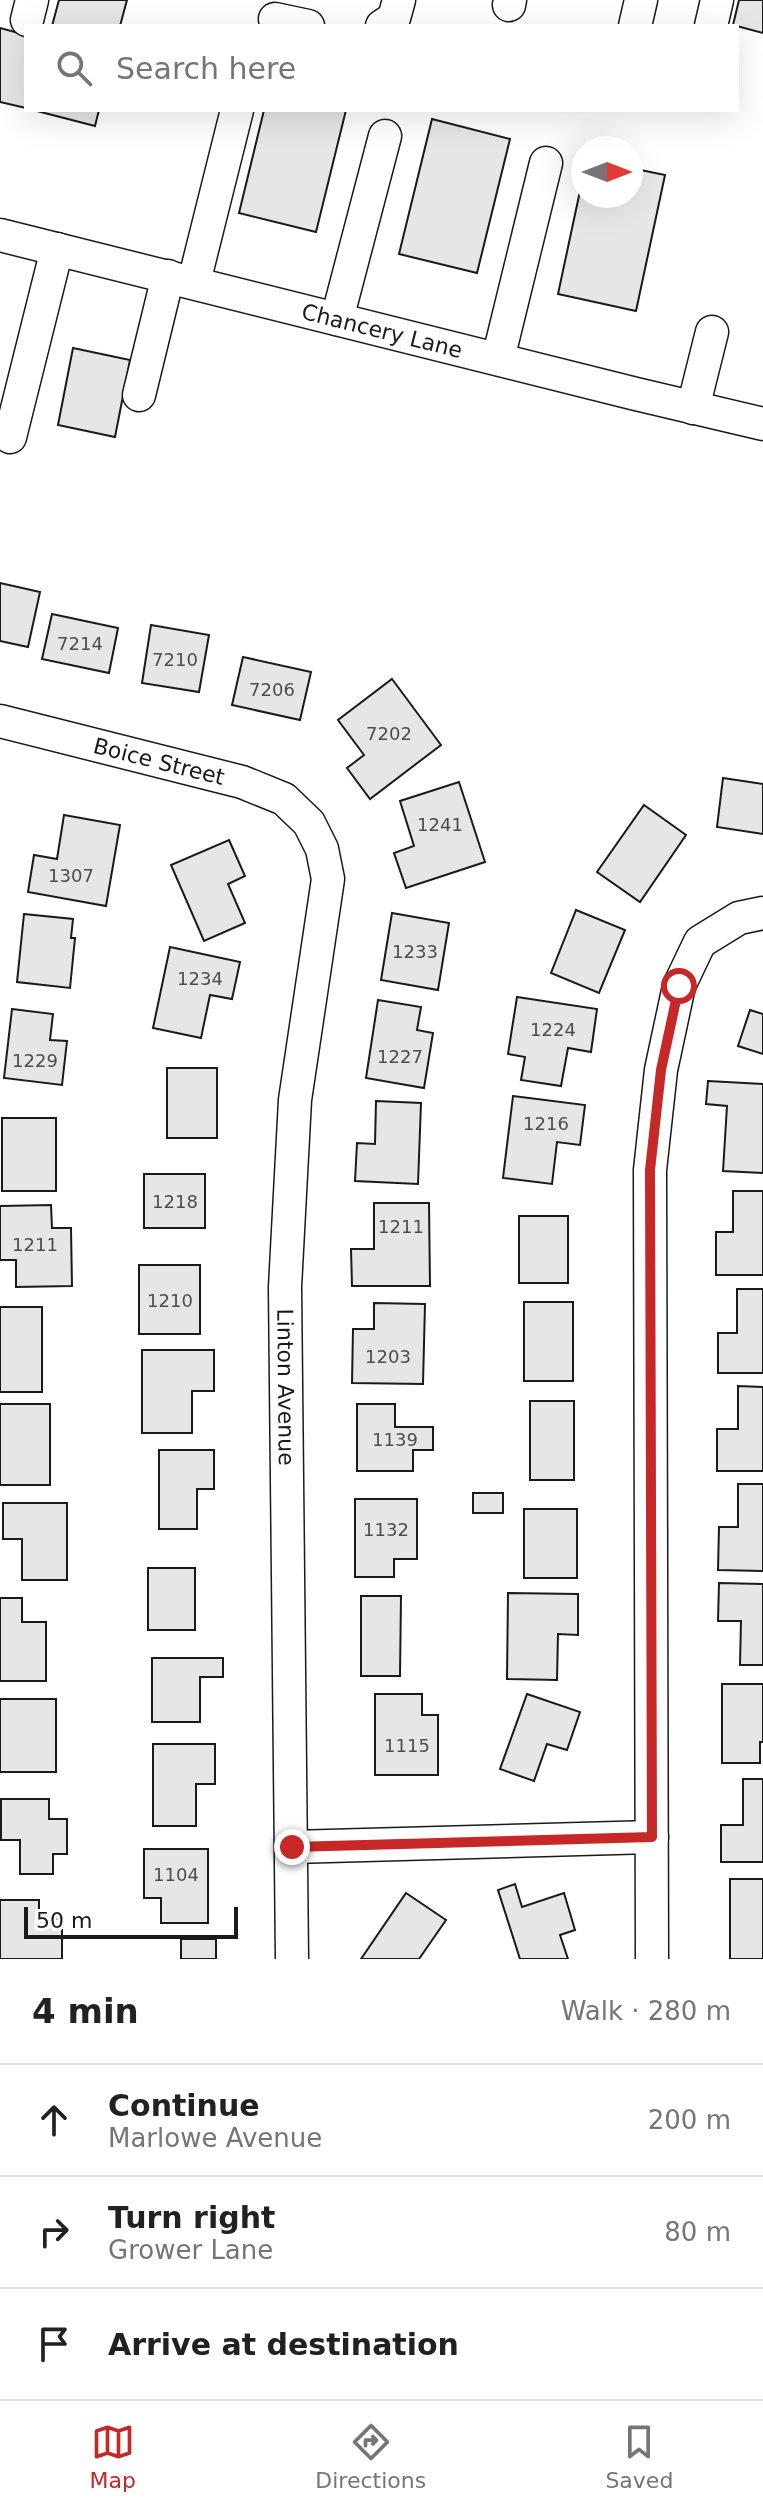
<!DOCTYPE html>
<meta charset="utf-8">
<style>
body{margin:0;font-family:"DejaVu Sans",sans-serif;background:#f6f6f6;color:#202124}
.compass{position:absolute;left:571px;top:136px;width:72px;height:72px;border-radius:50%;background:#fff;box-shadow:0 8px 32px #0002;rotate:90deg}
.scale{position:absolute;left:24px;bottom:20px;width:214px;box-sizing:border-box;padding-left:8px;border:4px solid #1a1a1a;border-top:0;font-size:22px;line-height:28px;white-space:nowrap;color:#1a1a1a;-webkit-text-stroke:6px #fff;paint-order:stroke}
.stop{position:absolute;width:24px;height:24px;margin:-18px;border:6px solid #c62828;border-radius:50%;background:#fff}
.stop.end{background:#c62828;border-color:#fff;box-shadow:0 2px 8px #0008}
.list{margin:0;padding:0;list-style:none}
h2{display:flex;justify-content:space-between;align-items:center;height:104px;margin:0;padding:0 32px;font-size:34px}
h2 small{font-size:26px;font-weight:400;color:#757577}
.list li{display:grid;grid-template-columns:52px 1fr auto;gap:24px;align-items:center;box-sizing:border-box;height:112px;padding:0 32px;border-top:2px solid #e0e0e0}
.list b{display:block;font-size:30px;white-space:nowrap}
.list p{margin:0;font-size:26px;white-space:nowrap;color:#757577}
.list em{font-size:26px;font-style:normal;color:#757577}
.icon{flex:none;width:44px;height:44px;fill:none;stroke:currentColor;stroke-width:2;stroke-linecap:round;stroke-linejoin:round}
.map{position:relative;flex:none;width:763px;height:1959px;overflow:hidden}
.search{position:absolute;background:#fff;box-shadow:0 8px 32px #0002;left:24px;right:24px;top:24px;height:88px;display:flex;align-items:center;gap:20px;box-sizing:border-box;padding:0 28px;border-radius:0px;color:#757577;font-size:30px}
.sheet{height:440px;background:#fff}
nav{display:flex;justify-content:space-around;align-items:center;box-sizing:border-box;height:112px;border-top:2px solid #e0e0e0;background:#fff;font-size:22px;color:#757577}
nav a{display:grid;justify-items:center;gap:4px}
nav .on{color:#c62828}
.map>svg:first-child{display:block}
.building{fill:#e6e6e6;stroke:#1a1a1a;stroke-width:2}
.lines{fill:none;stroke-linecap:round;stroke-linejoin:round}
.minor-casing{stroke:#1a1a1a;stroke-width:35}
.minor{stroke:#fff;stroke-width:32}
.route{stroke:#c62828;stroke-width:10}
.labels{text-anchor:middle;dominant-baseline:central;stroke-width:6;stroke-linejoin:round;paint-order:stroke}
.number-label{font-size:18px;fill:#4d4d4d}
.street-label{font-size:22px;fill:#1a1a1a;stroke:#fff}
</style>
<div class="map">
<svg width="763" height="1959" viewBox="0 0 763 1959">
<rect width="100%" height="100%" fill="#fff"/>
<!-- building -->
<g class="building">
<path d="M59,0H127L120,26H52Z"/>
<path d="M739,0H763V33L733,25Z"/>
<path d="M0,28L26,35V108L0,102Z"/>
<path d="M33,110H99L95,126Z"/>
<path d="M264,110H346L316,232L239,213Z"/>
<path d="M432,119L510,139L477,273L399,254Z"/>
<path d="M631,168L665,175L636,311L558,294L583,177V196H631Z"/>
<path d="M73,348L130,360L115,437L58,425Z"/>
<path d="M0,583L40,592L28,647L0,641Z"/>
<path d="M52,614L118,628L109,673L42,659Z"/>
<path d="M151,625L209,635L199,692L142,683Z"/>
<path d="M243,657L311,672L300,720L232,705Z"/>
<path d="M392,679L441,745L370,799L347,768L364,755L338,720Z"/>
<path d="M723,778L763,784V834L717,827Z"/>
<path d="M459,782L485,862L406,888L394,853L414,846L400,801Z"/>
<path d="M644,805L686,835L640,902L597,872Z"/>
<path d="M64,815L120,825L106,906L28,892L34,855L57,859Z"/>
<path d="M229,840L245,876L228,884L245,923L204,941L171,865Z"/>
<path d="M576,910L625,930L599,993L551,973Z"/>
<path d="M392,913L449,923L438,990L381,980Z"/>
<path d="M24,914L73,919L71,938H75L70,988L17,982Z"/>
<path d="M170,947L240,962L232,999L210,995L201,1038L153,1028Z"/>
<path d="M517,997L597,1009L591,1052L568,1048L561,1086L521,1080L525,1057L508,1054Z"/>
<path d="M378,1000L421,1007L417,1030L433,1033L424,1088L366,1078Z"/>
<path d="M12,1009L53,1014L50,1040L67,1041L62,1085L4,1078Z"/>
<path d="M750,1010L763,1014V1054L738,1046Z"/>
<rect x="167" y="1068" width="50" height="70"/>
<path d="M708,1081L763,1084V1173L723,1171L727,1106L706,1104Z"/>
<path d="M513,1096L585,1105L580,1145L557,1142L552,1184L503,1178Z"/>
<path d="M376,1101L421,1103L418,1184L355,1181L357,1143L375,1144Z"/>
<rect x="2" y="1118" width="54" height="73"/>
<rect x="144" y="1174" width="61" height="54"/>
<path d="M733,1191H763V1275H716V1232H733Z"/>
<path d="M374,1203H429L430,1286H352L351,1249H374Z"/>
<path d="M51,1205L52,1228H71L72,1286L16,1287V1260H0V1206Z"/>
<rect x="519" y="1216" width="49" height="67"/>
<rect x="139" y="1265" width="61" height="69"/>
<path d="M737,1289H763V1373H718V1333H737Z"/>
<rect x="524" y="1302" width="49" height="79"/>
<path d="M374,1303L425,1304L423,1384L352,1383L353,1329H374Z"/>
<rect x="0" y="1307" width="42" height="85"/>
<path d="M142,1350H214V1391H192V1433H142Z"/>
<path d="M738,1386L763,1387V1471H717V1429H738Z"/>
<rect x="530" y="1401" width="44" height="79"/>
<rect x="0" y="1404" width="50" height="81"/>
<path d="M357,1404H395V1427H433V1450H413V1471H357Z"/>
<path d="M159,1450H214V1489H197V1529H159Z"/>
<path d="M738,1484H763V1571L718,1570L719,1527H738Z"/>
<rect x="473" y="1493" width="30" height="20"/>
<path d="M355,1499H417V1559H394V1577H355Z"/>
<path d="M3,1503H67V1580H22V1539H3Z"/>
<rect x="524" y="1509" width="53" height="69"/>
<rect x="148" y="1568" width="47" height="62"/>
<path d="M719,1583L763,1584V1665H740L741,1621H718Z"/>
<path d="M508,1593L578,1594V1635L558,1634L557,1680L507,1679Z"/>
<path d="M361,1596H401L400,1676H361Z"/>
<path d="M0,1598H22V1622H46V1681H0Z"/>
<path d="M152,1658H223V1677H200V1722H152Z"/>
<path d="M722,1684H763V1742H760V1763H722Z"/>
<path d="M375,1694H422V1715H438V1775H375Z"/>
<path d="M527,1694L580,1712L567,1750L547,1744L534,1781L500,1769Z"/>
<rect x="0" y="1699" width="56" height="73"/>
<path d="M153,1744H215V1784H196V1826H153Z"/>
<path d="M743,1779H763V1862H721V1825H743Z"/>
<path d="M1,1799H49V1819H67V1854H53V1874H20V1840H1Z"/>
<path d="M144,1849H208V1923H161V1898H144Z"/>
<rect x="730" y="1879" width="33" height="80"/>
<path d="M515,1884L522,1907L564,1893L575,1930L560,1935L568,1959H520L498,1890Z"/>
<path d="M406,1893L446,1920L419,1959H361Z"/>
<path d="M0,1900H39V1919H62V1959H0Z"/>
<rect x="181" y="1939" width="35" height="20"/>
</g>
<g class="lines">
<!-- minor casing -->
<g class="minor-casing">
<g id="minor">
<path d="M509,5L510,0"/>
<path d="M275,19L308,26"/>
<path d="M27,20L32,0"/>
<path d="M382,26L394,18L399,0"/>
<path d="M635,26L641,0"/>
<path d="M711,26L717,0"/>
<path id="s1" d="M0,235L636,394L763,424"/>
<path d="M194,282L237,110"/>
<path d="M337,319L385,136"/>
<path d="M498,359L546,163"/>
<path d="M139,395L168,276"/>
<path d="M693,408L712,332"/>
<path d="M10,437L57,249"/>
<path id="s2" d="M0,721L242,782L284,799L309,823L322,849L328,879L295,1100L285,1287L292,1959"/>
<path d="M292,1847L652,1837"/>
<path d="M652,1959L650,1170L661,1070L679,986L700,942L739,918L763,913"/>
</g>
</g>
<!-- minor -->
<use href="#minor" class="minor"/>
</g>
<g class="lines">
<!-- route -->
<path class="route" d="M292,1847L652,1837L650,1170L661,1070L679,986"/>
</g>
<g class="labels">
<!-- number labels -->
<g class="number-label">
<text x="80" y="643">7214</text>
<text x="175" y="659">7210</text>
<text x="272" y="689">7206</text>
<text x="389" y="733">7202</text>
<text x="440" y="824">1241</text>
<text x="71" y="875">1307</text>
<text x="415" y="951">1233</text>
<text x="200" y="978">1234</text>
<text x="553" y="1029">1224</text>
<text x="400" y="1056">1227</text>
<text x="35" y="1060">1229</text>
<text x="546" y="1123">1216</text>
<text x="175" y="1201">1218</text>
<text x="401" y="1226">1211</text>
<text x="35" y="1244">1211</text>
<text x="170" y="1300">1210</text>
<text x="388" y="1356">1203</text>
<text x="395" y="1439">1139</text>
<text x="386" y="1529">1132</text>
<text x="407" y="1745">1115</text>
<text x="176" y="1874">1104</text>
</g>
<!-- street labels -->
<g class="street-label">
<text stroke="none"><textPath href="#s1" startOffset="394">Chancery Lane</textPath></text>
<text stroke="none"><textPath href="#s2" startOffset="164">Boice Street</textPath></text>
<text stroke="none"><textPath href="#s2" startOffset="900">Linton Avenue</textPath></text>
</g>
</g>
</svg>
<svg class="compass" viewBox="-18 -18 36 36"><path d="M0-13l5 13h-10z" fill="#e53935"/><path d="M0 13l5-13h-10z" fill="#757577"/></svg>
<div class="scale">50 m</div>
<div class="stop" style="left:679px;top:986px"></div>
<div class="stop end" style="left:292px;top:1847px"></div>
<div class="search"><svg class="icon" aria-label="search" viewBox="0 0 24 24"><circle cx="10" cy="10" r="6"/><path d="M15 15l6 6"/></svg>Search here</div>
</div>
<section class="sheet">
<h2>4 min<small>Walk · 280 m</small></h2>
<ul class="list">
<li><svg class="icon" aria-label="ahead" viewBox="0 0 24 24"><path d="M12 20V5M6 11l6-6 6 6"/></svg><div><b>Continue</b><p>Marlowe Avenue</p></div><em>200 m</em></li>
<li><svg class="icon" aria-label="right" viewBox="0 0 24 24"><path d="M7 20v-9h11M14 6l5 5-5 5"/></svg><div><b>Turn right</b><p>Grower Lane</p></div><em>80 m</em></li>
<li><svg class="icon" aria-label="arrive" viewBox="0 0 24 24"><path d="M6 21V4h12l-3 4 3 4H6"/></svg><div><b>Arrive at destination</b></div></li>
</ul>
</section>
<nav>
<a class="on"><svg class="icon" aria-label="map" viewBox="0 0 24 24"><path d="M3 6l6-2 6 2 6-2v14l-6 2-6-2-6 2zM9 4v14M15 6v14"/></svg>Map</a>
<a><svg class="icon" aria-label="directions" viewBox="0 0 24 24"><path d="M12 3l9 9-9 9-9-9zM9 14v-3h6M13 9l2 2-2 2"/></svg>Directions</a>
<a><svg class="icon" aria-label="saved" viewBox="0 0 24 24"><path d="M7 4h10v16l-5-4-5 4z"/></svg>Saved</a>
</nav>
